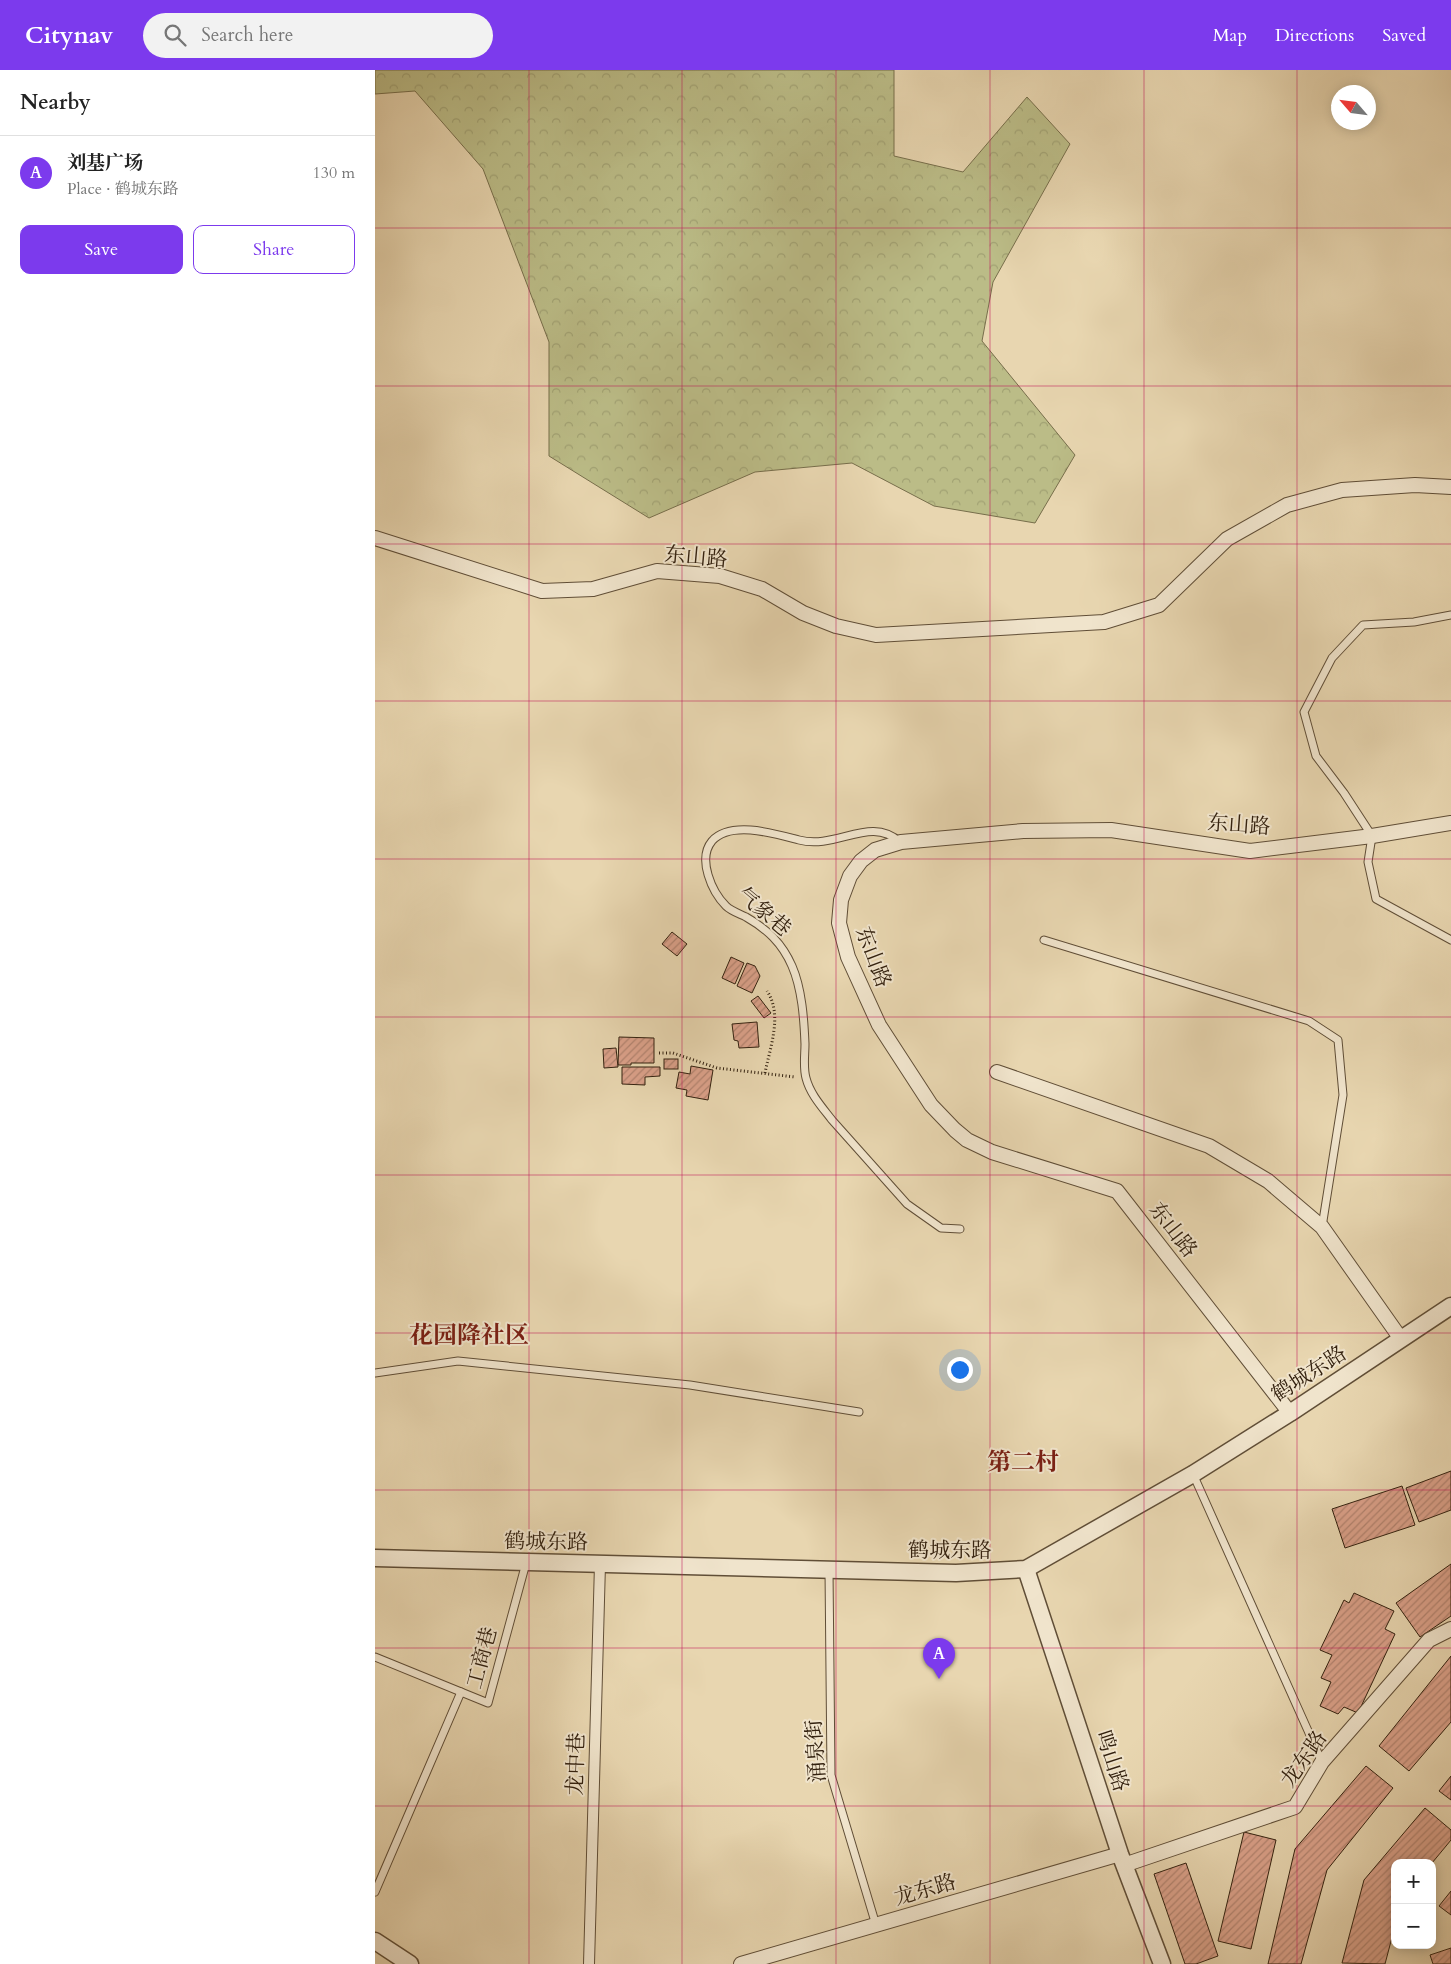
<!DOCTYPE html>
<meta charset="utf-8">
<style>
body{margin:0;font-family:Cardo,"Noto Serif SC",serif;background:#f2f2f2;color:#222}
.controls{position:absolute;right:15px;bottom:15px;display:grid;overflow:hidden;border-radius:10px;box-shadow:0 2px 12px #0003}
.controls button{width:45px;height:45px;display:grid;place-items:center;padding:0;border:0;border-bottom:1px solid #e0e0e0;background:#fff;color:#222;font:25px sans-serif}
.compass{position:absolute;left:956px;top:15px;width:45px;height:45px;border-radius:50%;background:#fff;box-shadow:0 2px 12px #0003;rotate:298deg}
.you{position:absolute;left:584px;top:1299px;width:18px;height:18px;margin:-12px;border:4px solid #fff;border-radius:50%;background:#1a73e8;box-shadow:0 0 0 8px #1a73e833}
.badge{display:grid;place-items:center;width:32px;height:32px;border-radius:50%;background:#7c3aed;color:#fff;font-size:16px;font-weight:700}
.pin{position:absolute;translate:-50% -41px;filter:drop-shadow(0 1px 2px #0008)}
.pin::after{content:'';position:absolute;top:26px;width:18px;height:15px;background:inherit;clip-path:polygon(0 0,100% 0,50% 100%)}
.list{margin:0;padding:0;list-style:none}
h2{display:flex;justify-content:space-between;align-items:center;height:65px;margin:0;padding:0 20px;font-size:21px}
h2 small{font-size:16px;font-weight:400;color:#767676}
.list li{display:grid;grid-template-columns:32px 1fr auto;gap:15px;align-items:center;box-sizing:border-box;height:75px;padding:0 20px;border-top:1px solid #e0e0e0}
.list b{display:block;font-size:19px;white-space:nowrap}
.list p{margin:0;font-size:16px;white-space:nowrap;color:#767676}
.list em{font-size:16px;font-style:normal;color:#767676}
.actions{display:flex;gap:10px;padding:15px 20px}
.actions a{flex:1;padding:11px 0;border:1px solid #7c3aed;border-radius:10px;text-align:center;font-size:18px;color:#7c3aed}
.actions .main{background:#7c3aed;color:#fff}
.icon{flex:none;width:28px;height:28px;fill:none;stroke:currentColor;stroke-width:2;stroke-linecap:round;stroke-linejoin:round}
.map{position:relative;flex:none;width:1076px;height:1894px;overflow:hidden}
header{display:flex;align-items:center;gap:30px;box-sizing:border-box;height:70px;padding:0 25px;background:#7c3aed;color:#fff}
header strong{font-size:24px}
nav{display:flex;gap:28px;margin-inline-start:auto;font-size:18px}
.search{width:350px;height:45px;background:#f2f2f2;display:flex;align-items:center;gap:12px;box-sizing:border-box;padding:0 18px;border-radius:28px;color:#767676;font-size:19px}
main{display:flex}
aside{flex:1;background:#fff}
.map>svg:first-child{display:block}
.forest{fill:url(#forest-crowns);stroke:#776e4b}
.building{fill:url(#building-hatch);stroke:#33210f}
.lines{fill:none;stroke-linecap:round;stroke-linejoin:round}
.service-casing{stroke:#604e37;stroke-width:9}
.pedestrian-casing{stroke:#604e37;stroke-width:12}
.minor-casing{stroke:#604e37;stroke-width:16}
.tertiary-casing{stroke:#604e37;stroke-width:19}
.path{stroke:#33210f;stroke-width:3;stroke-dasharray:1 2.5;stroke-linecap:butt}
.service{stroke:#f0e4cc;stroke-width:7}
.pedestrian{stroke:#f0e4cc;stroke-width:10}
.minor{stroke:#f0e4cc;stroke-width:14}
.tertiary{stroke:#f0e4cc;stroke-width:16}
.grid{fill:none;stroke:#c2185b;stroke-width:1;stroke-opacity:0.55}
.labels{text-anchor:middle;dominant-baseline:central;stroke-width:4;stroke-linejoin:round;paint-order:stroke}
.street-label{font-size:21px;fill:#33210f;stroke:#f0e4cc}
.quarter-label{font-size:24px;font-weight:bold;fill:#7a1f14;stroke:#f0e4cc}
</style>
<header>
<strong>Citynav</strong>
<div class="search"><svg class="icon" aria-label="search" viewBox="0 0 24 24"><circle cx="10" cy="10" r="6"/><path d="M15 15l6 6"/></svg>Search here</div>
<nav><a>Map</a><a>Directions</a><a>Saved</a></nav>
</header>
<main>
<aside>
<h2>Nearby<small></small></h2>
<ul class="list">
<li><span class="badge">A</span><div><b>刘基广场</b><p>Place · 鹤城东路</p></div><em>130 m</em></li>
</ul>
<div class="actions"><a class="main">Save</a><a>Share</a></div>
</aside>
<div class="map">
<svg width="1076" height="1894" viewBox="0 0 1076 1894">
<defs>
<pattern id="forest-crowns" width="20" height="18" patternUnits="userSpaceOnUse" patternTransform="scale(1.25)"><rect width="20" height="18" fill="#bbbc87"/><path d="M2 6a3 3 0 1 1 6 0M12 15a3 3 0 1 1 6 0" fill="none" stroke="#a1a173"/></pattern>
<pattern id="building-hatch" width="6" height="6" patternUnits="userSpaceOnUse" patternTransform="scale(1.25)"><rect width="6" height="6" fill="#dba18a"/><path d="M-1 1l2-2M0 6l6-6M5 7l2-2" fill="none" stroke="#b2836f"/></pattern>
</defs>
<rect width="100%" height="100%" fill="#e8d6b0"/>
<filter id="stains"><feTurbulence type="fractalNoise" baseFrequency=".004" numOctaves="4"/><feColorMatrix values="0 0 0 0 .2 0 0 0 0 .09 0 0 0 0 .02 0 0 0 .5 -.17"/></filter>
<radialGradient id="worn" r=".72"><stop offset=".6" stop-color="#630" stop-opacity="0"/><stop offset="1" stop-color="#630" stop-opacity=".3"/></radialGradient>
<!-- forest -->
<path class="forest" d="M0,0H519V86L588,102L652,27L695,74L618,212L607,271L700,385L660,453L559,436L477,393L380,402L274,448L174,386V272L108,99L40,21L0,24Z"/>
<!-- building -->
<g class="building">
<path d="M297,862L312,874L302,886L287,874Z"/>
<path d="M356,887L369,893L360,914L347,908Z"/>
<path d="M372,893L380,896L385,906L377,923L362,916Z"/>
<path d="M383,926L396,943L389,948L376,931Z"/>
<path d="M382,952L384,977L364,978L363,971L359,970L357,954Z"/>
<path d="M244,967L279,968V993H256V995H243Z"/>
<path d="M241,978L243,997L229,998L228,979Z"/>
<rect x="289" y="989" width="14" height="10"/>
<path d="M316,996L338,1000L333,1030L311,1026L312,1020L301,1018L304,1002L315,1004Z"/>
<path d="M247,997H285V1006L270,1007V1015L247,1014Z"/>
<path d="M1076,1401V1440L1044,1452L1031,1418Z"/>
<path d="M1027,1416L1040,1455L970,1478L957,1439Z"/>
<path d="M1076,1494V1546L1045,1567L1021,1533Z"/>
<path d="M979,1523L1019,1541L1010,1559L1020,1564L983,1643L969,1637L963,1644L945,1636L956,1612L946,1608L957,1585L945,1580L969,1530L974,1533Z"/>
<path d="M1076,1586V1652L1034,1701L1004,1676Z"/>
<path d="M991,1696L1018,1718L952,1800L926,1894H893L920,1779Z"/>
<path d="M1076,1706V1730L1064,1721Z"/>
<path d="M1050,1738L1076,1760V1770L1057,1793H1020V1856L1010,1894L967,1893L989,1810Z"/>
<path d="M869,1762L901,1770L876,1879L843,1871Z"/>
<path d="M811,1793L843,1886L821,1894H810L779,1804Z"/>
<path d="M1076,1821V1845L1064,1836Z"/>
<path d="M1076,1878V1894H1058L1055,1885Z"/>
</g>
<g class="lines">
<!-- service casing -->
<g class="service-casing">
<g id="service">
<path d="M1076,545L1039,552L988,555L957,588L929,642L941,686L969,723L997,766L993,792L1001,829L1076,870"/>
<path d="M525,772C495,745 462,780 424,770C401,764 356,750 337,771C322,789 337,822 351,836C356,841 365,844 371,847C392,859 407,873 417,896C427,919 429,949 430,974C430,985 428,997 431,1008C435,1024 447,1037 457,1050L532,1134L566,1158L585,1159"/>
<path d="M669,870L934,951L963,970L968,1025L947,1157"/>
<path d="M0,1303L83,1291L315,1315L484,1342"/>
<path d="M818,1404L947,1692"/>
<path d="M454,1500L456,1705L501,1855"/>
<path d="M0,1587L113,1633L151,1493"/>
<path d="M0,1822L86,1622"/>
</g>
</g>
<!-- pedestrian casing -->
<g class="pedestrian-casing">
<path id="pedestrian" d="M214,1894L225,1494"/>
</g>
<!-- minor casing -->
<g class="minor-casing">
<g id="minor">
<path d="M0,468L167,521L218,519L282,501L345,506L387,519L428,543L461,556L501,565L729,552L784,535L852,469L912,435L967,420L1040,415L1076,417"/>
<path d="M622,1002L834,1076L893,1111L947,1157L1026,1269"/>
<path d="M915,1343L742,1121L617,1082L592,1070L580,1060L556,1035L504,955L473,887L464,853L466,830L475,806L486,791L500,780L526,772L648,761L736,760L875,781L997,766L1076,753"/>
<path d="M749,1795L920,1737L947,1692L1054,1570L1076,1559"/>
<path d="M366,1894L745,1784"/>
</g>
</g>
<!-- tertiary casing -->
<g class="tertiary-casing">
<g id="tertiary">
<path d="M0,1488L581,1503L651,1499L818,1404L915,1343L1076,1236"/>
<path d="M651,1499L745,1784L787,1894"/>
<path d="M0,1871L35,1894"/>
</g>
</g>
<!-- path -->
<g class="path">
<path d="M284,983H298L342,998L420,1007"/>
<path d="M390,1003C395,977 408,945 392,921"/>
</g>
<!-- service -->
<use href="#service" class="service"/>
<!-- pedestrian -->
<use href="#pedestrian" class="pedestrian"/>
<!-- minor -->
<use href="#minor" class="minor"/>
<!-- tertiary -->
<use href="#tertiary" class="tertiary"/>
</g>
<!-- grid -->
<path class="grid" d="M154,0V1894M307,0V1894M461,0V1894M615,0V1894M769,0V1894M922,0V1894M0,158H1076M0,316H1076M0,474H1076M0,631H1076M0,789H1076M0,947H1076M0,1105H1076M0,1263H1076M0,1420H1076M0,1578H1076M0,1736H1076"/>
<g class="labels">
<!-- street labels -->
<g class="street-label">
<text transform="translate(321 487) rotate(5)">东山路</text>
<text transform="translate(864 755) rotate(4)">东山路</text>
<text transform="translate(389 842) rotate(40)">气象巷</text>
<text transform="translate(498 887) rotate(69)">东山路</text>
<text transform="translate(798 1160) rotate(52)">东山路</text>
<text transform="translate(934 1304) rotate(-33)">鹤城东路</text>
<text transform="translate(171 1472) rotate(1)">鹤城东路</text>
<text x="575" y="1480">鹤城东路</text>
<text transform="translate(107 1588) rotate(-75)">工商巷</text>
<text transform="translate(441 1681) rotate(-94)">涌泉街</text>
<text transform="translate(929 1689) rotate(-55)">龙东路</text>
<text transform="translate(737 1691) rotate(72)">鸣山路</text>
<text transform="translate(201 1694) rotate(-88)">龙中巷</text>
<text transform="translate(550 1820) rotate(-16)">龙东路</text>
</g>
<!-- quarter labels -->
<g class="quarter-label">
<text x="94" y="1265">花园降社区</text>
<text x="648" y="1392">第二村</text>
</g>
</g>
<rect width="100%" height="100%" filter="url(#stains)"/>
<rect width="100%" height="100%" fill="url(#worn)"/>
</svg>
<div class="controls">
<button>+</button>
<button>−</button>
</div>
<svg class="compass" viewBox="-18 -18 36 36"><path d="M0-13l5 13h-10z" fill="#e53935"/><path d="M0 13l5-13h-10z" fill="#767676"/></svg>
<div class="you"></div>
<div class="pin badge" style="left:564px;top:1609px">A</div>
</div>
</main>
